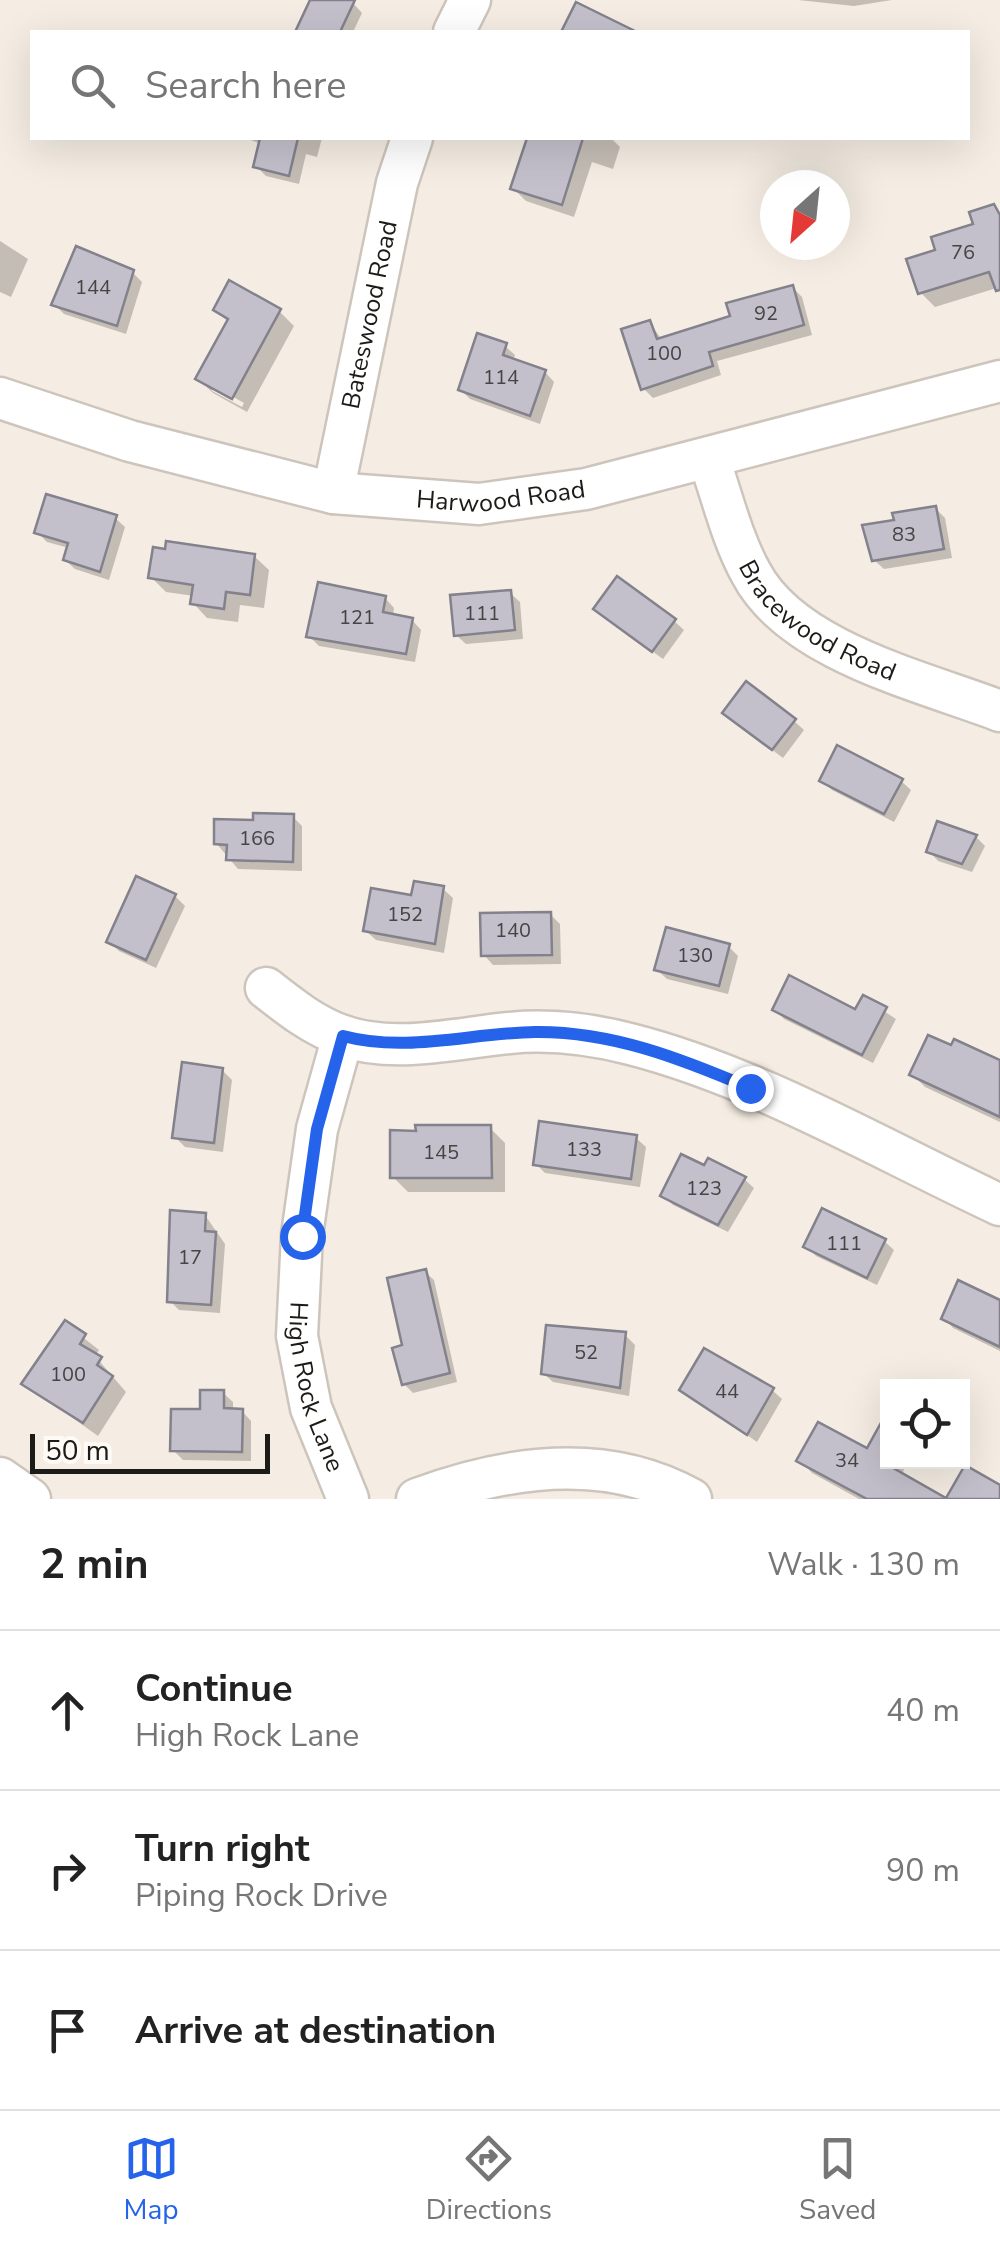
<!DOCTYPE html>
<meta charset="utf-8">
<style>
body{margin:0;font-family:"Nunito Sans",sans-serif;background:#f6f6f6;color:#222}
.controls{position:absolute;right:30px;bottom:30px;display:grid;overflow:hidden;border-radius:0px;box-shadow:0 10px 40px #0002}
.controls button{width:90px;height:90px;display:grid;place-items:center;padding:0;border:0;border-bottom:2px solid #e0e0e0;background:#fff;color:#222;font:50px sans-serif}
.compass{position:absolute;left:760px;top:170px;width:90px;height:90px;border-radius:50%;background:#fff;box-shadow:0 10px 40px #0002;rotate:207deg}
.scale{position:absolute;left:30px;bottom:25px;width:240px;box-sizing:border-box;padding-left:10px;border:5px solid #1d1b17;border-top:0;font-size:28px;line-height:35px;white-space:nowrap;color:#1d1b17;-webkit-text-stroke:8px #fefbf7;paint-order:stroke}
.stop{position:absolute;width:30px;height:30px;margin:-22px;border:8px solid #2563eb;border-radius:50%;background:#fff}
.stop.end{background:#2563eb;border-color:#fff;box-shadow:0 2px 10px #0008}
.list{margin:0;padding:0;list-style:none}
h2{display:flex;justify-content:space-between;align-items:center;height:130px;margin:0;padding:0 40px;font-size:42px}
h2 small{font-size:32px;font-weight:400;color:#767676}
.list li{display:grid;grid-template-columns:65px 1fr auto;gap:30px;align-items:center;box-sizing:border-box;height:160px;padding:0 40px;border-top:2px solid #e0e0e0}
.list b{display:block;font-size:38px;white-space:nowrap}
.list p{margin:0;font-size:32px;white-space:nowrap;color:#767676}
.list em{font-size:32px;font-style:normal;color:#767676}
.icon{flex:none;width:55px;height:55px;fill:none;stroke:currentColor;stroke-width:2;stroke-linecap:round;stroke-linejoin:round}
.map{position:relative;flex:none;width:1000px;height:1499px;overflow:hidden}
.search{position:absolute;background:#fff;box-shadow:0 10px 40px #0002;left:30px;right:30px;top:30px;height:110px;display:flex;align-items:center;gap:25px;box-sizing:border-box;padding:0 35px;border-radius:0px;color:#767676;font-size:38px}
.sheet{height:610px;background:#fff}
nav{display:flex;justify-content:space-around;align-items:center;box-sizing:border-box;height:140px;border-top:2px solid #e0e0e0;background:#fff;font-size:28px;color:#767676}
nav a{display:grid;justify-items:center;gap:5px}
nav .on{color:#2563eb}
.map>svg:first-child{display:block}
.shadow{fill:#0003;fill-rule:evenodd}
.building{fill:#c3c0cb;stroke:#83818b;stroke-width:2.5}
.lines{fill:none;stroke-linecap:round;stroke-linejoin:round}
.street-casing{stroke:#cdc5bc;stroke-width:45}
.street{stroke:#fff;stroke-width:40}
.route{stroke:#2563eb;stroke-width:12}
.labels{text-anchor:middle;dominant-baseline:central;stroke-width:9;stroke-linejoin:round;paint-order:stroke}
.number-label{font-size:20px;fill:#464444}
.street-label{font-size:25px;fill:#1d1b17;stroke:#fefbf7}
</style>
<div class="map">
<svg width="1000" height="1499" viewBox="0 0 1000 1499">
<rect width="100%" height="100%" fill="#f5ede3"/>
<!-- shadow -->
<g class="shadow">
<path d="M313,0L353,3L362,13L353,32H298Z"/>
<path d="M798,0H892L854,6Z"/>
<path d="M246,138H322L317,157L306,154L299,184L266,176L256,166L261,144Z"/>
<path d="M531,138H611L620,147L613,169L592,162L574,217L526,201L513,188Z"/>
<path d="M994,207L1000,213V287L935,307L920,292L938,251Z"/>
<path d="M0,241L28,259L11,297L0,292Z"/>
<path d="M66,268L133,273L142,282L126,334L64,314L54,304Z"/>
<path d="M792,287L802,297L812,335L717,361L721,375L653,398L643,388L650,323L662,340L733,317Z"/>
<path d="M216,310L279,311L294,326L247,412L213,393L198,379L229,323ZM212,385L244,403L242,407L212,391Z"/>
<path d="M505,346L515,355L513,361L545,372L554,382L540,424L470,399L460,389Z"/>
<path d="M935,508L945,518L952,558L884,569L874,560L897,522Z"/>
<path d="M115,518L125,527L109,580L75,569L65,560L69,548L47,542L37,532Z"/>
<path d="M254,556L269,570L264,608L240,605L238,622L207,618L193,603L194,596L166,592L151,577Z"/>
<path d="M510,593L520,602L523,639L466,644L456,635Z"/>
<path d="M385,598L394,608L393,616L412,620L421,630L415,662L319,646L309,636Z"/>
<path d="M606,618L674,621L684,630L663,659Z"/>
<path d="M794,721L804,730L783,758L735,722Z"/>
<path d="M822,781H901L911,790L894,822L832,790Z"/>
<path d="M293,817L302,826V871L238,869L216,843L255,823Z"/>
<path d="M976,837L985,846L972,872L938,861L929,851Z"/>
<path d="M443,889L453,898L444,953L376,940L366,931L413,898Z"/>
<path d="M175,896L185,906L156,968L119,951L109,941Z"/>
<path d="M550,914L560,924L561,964L493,965L484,955Z"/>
<path d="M728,946L738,956L728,994L667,979L657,970Z"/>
<path d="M864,998L896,1019L873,1063L784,1019L775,1009L856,1013Z"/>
<path d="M1000,1063V1122L925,1087L912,1074Z"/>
<path d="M222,1070L232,1080L223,1152L185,1147L175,1137Z"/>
<path d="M490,1128L505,1143V1192H408L393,1177L418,1133Z"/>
<path d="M636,1138L646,1147L640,1187L545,1173L536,1164Z"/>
<path d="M705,1168L744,1179L754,1188L728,1232L673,1205L663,1195Z"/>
<path d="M205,1215L225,1244L220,1313L179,1310L170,1301Z"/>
<path d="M884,1241L894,1250L877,1285L816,1256L806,1246Z"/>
<path d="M425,1272L434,1280L457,1382L413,1393L404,1384L405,1347Z"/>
<path d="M1000,1303V1351L953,1328L944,1318Z"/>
<path d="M66,1324L99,1350L95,1356L126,1392L98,1436L24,1383Z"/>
<path d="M625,1335L635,1345L629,1396L553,1382L543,1373Z"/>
<path d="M682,1390H772L782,1399L757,1442Z"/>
<path d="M223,1393L233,1402V1411H242L251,1421V1461L183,1460L173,1450Z"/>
<path d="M868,1452L888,1462H906L902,1476L943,1499H859L812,1473L800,1460Z"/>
</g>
<!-- building -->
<g class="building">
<path d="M310,0H355L340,32H295Z"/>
<path d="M576,2L637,32H561Z"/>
<path d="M260,138H298L289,176L253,167Z"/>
<path d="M527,138H583L562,205L510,189Z"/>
<path d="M994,204L1000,215V290L996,291L989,272L918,294L906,259L935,250L931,237L973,224L969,212Z"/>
<path d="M76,246L134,270L117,326L51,305Z"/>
<path d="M229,280L281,309L232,399L195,379L228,319L213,310Z"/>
<path d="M793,285L804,325L709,352L713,366L641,390L621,329L650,320L657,339L730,316L726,303Z"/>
<path d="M477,333L507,343L503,355L546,370L530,416L458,390Z"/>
<path d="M46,494L117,515L100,572L63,560L68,543L34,533Z"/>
<path d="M936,506L944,549L872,561L862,525L894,520L892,513Z"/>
<path d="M166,541L255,554L250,595L226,592L224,609L190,604L193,585L148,578L153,547L165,549Z"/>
<path d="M617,576L676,619L652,652L593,609Z"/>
<path d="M318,582L386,596L383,612L413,618L406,654L306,637Z"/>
<path d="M511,590L515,630L454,636L450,595Z"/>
<path d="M746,681L796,719L772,750L722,713Z"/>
<path d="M837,745L903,779L884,814L819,781Z"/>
<path d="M253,813L294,814L293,862L226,860L227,845L214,844V819L253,820Z"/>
<path d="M937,821L977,835L962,864L926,852Z"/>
<path d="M136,876L176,894L146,960L106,942Z"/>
<path d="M414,881L444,886L435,944L363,931L371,888L411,895Z"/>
<path d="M551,912L552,955L481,956L480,913Z"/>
<path d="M666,927L730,944L719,986L654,970Z"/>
<path d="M789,975L855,1009L863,995L887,1007L862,1055L772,1010Z"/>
<path d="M928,1035L951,1045L954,1039L1000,1060V1117L909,1075Z"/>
<path d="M182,1062L223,1068L214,1143L172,1138Z"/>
<path d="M539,1121L637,1135L631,1179L533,1165Z"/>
<path d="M415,1125H491L492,1178H390V1130L416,1131Z"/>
<path d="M681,1154L704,1165L708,1158L746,1177L718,1225L660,1196Z"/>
<path d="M822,1208L886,1239L867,1278L803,1247Z"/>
<path d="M170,1210L206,1213L205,1231L216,1232L211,1305L167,1302Z"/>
<path d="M426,1269L450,1373L402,1385L392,1348L402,1345L387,1278Z"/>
<path d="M958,1280L1000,1300V1347L941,1319Z"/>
<path d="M65,1320L86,1334L80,1344L102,1357L97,1365L113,1376L83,1423L21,1384Z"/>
<path d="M546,1325L626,1332L620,1388L541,1374Z"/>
<path d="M704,1348L774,1388L747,1435L679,1390Z"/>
<path d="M200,1390H224V1408L243,1409L242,1452L170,1451L171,1409H200Z"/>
<path d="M888,1410V1465L946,1498L965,1465L1000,1485V1499H867L796,1461L818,1422L867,1448Z"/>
</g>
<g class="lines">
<!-- street casing -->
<g class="street-casing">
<g id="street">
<path d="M454,32L470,0"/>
<path id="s1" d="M0,398L130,441L333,493L479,504L586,489L1000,381"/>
<path id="s2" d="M709,459C722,496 732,539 751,573C792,651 922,681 1000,711"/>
<path id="s3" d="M333,493L397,183L412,138"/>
<path d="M266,988C290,1007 314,1026 343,1036C395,1054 456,1038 509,1033C550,1029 591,1034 630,1044C756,1076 882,1150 1000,1205"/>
<path id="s4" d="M343,1036L317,1129L302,1235L297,1336L311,1408L348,1499"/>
<path d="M0,1478L30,1499"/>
<path d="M417,1499C506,1466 605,1451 691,1499"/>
</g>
</g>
<!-- street -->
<use href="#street" class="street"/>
</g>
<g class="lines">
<!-- route -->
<path class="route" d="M302,1236L317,1129L343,1036C407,1053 470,1033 535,1032C611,1031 682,1059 750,1088"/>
</g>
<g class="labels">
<!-- number labels -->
<g class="number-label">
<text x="963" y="252">76</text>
<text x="93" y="287">144</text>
<text x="766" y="313">92</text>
<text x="664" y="353">100</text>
<text x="501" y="377">114</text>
<text x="904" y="534">83</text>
<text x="482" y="613">111</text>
<text x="357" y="617">121</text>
<text x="257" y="838">166</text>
<text x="405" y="914">152</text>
<text x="513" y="930">140</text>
<text x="695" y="955">130</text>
<text x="584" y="1149">133</text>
<text x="441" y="1152">145</text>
<text x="704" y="1188">123</text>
<text x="844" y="1243">111</text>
<text x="190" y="1257">17</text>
<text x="586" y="1352">52</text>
<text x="68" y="1374">100</text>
<text x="727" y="1391">44</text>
<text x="847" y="1460">34</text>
</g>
<!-- street labels -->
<g class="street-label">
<text stroke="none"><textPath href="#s3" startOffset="182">Bateswood Road</textPath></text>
<text stroke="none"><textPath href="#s1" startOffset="515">Harwood Road</textPath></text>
<text stroke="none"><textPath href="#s2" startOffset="205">Bracewood Road</textPath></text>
<text stroke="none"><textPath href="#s4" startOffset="358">High Rock Lane</textPath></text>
</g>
</g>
</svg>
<div class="controls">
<button><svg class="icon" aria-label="locate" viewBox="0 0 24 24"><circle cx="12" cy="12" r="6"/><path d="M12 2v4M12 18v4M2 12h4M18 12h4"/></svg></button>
</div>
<svg class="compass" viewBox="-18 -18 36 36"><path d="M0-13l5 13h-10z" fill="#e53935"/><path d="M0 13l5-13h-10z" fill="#767676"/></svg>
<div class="scale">50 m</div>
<div class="stop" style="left:302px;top:1236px"></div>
<div class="stop end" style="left:750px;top:1088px"></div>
<div class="search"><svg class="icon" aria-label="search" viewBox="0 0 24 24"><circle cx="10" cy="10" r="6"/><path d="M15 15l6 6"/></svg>Search here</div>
</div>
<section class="sheet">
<h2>2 min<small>Walk · 130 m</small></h2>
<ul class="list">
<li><svg class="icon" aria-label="ahead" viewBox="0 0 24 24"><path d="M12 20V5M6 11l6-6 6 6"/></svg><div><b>Continue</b><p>High Rock Lane</p></div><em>40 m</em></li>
<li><svg class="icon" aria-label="right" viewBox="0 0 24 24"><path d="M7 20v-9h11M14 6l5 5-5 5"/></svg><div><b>Turn right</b><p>Piping Rock Drive</p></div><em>90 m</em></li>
<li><svg class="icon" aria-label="arrive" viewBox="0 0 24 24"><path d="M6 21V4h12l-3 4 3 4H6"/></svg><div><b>Arrive at destination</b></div></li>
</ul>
</section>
<nav>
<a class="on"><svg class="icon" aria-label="map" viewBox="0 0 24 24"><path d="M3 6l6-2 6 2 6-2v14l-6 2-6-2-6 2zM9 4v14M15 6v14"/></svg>Map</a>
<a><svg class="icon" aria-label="directions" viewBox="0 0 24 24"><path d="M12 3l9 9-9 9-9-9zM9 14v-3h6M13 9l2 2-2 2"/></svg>Directions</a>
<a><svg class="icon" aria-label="saved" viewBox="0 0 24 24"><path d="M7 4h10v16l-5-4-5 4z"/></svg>Saved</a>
</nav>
